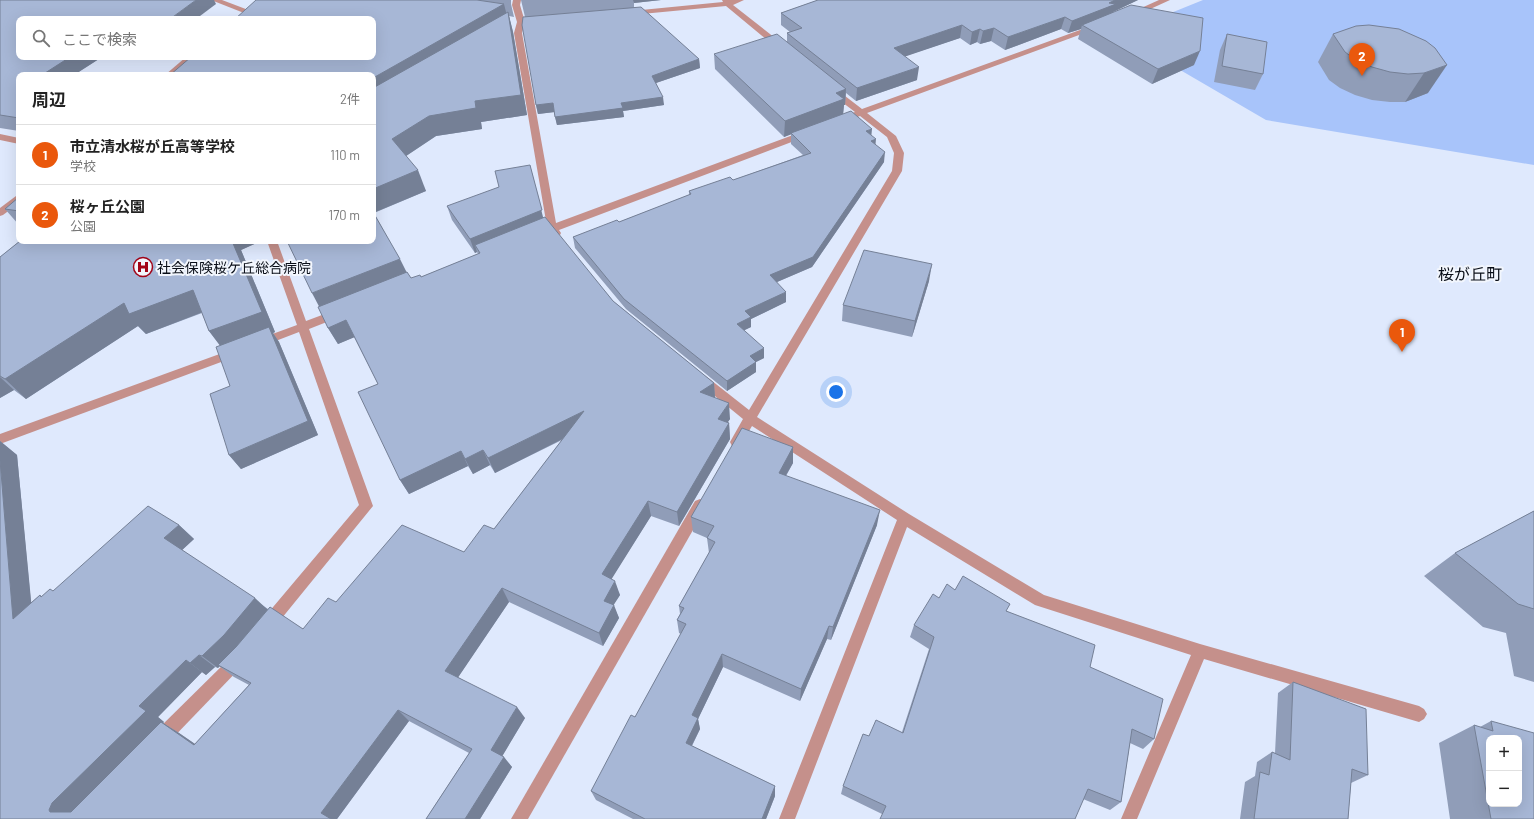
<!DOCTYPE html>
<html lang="ja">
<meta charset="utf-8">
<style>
body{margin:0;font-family:Barlow,"Noto Sans JP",sans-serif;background:#f6f6f6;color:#222}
.controls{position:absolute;right:12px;bottom:12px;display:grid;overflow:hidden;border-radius:8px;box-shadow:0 4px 16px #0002}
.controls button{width:36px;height:36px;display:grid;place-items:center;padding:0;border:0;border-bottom:1px solid #e0e0e0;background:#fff;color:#222;font:20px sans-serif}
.you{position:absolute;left:836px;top:392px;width:14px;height:14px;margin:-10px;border:3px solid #fff;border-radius:50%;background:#1a73e8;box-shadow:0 0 0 6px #1a73e833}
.badge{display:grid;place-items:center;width:26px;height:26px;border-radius:50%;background:#ea580c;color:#fff;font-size:13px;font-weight:700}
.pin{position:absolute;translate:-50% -33px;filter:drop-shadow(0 1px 2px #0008)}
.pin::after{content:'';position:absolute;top:21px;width:14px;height:12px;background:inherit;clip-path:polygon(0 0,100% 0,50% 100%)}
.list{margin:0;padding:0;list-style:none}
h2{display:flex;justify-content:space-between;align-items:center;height:52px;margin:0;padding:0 16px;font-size:17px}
h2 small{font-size:13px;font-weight:400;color:#767676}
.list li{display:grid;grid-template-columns:26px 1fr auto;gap:12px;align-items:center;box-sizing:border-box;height:60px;padding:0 16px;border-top:1px solid #e0e0e0}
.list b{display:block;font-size:15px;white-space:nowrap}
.list p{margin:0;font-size:13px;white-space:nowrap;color:#767676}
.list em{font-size:13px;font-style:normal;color:#767676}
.icon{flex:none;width:22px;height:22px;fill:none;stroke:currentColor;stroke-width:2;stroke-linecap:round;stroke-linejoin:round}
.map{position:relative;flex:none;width:1534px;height:819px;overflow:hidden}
.search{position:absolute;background:#fff;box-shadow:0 4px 16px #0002;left:16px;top:16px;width:360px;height:44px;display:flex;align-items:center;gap:10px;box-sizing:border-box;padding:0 14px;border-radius:8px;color:#767676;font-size:15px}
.panel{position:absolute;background:#fff;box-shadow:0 4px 16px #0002;left:16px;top:72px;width:360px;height:172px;border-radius:8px}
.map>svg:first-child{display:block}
.green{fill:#a8c4fa}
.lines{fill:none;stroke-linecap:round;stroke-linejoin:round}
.minor{fill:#c5908b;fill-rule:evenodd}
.wall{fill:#909db8;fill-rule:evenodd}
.shaded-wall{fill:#758096}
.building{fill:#a7b7d6;stroke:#758096;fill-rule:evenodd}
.labels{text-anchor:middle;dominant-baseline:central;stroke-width:4;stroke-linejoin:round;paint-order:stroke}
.poi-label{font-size:14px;fill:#080d17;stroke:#f2f6fd;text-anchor:start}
.quarter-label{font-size:16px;fill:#080d17;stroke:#f2f6fd}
</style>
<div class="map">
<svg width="1534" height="819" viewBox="0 0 1534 819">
<rect width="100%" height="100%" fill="#dfe9fd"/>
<!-- green -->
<path class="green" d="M1203,0H1534V165L1266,120L1115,32L1156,19Z"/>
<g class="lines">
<!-- minor -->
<g class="minor">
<path d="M211,0H222L251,11L250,13H244Z"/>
<path d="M513,0H521L520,5L525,22L522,33L556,223L804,131H810L811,133L810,135L559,230L561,233L560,235H552L550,233L540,236L536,235L535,233L536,231L547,227L514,33L517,22L512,5Z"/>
<path d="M722,0H744L733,5L784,45V49H778L726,6L631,15L627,13L631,11L723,2Z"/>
<path d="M1159,0H1170L1135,16H1132L1128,14Z"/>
<path d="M1091,26H1097L1098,28L867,113L896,136L904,153L902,171L757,417L909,514L1044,595L1200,644L1419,706L1424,709L1427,714L1424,719L1419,722L1204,659L1137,819H1121L1191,655L1035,605L907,527L795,819H779L897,520L752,426L740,446L736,447L732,446L730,442L743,419L699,383L697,380L699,377L703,376L707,377L749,410L892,171L894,153L887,137L860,116L844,122H838L837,120L838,118L855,112L830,93L829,91L830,89H836L862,109Z"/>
<path d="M186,57H195L174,75H165Z"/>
<path d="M0,134L19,138V144L0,140Z"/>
<path d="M19,195V203L3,215L0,216V208L16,196Z"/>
<path d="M267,241H277L306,321L338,309L342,310L343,313L342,316L309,329L373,506L273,629L268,631L263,629L261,624L263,619L359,505L299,332L260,347L256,346L254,343L256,340L297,325Z"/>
<path d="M236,348L240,349L242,352L240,355L0,444V434Z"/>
<path d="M700,499L705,501L707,505L705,509L528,819H511L695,501Z"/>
<path d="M238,653L243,655L245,660L243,665L166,745L160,747L154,745L152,739L154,733L233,655Z"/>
</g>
</g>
<!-- wall -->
<g class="wall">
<path d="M0,0L216,4L19,19L102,57L74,75H19V131L0,128Z"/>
<path d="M256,0H511V4L514,17L509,16L513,32L527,115L481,122L482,129L436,136L406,156L426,191L374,213L406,272L411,278L421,277L478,254L477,252L475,253L452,220L447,206L544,218L613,301L714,383L715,398L730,419L727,423H729L730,439L679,526L651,516L611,579L620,595L613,605L619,618L603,646L509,602L458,677L525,718L502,756L512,767L480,819H426L469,753L409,721L337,819H0V441L17,455L31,603L40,595L42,597L179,525L194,539L182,550L268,609L303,629L336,602L464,552L494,529L562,440L495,473L490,465L473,474L468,466L409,494L400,480L378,384L354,337L338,344L328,328L319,306L373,241V75ZM219,666L234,677L249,685L195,744L179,733L163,723L164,722L158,717L202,672L206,675L215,667L218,668Z"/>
<path d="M521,0H661L634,3V7L699,59L700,68L656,83L664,105L623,111L624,117L557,125L554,112L538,114L536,105L525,17Z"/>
<path d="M818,0H1138L1113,12L1194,65L1152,84L1078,39L1081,29L1068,33L1061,29L1005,50L991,41L980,44L977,42L970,45L960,38L905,56L917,80L856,101L846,93L845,105H844L843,114L871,135L884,162L812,267L777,282L786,302L751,319V327L744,330L764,358L756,362V372L727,391L626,309L575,248L573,237L619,222L689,195V191L733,180L803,155L791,144V134L784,137L715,69L714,54L787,42V33L790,32L781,25V13Z"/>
<path d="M1227,34L1263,74L1255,90L1214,82L1220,50Z"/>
<path d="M1333,34L1426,41L1428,93L1405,102H1390L1372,100L1355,95L1340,88L1329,80L1318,62Z"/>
<path d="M19,197V225L5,209Z"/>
<path d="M20,241H261L241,250L275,332L273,333L279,342L318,435L241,469L229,455L230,386L220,345L209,331L202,313L146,334L138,326L26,399L14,390L0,398V257Z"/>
<path d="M929,281L912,337L842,321L843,305Z"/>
<path d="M793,447V463L786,476L877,525L831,640L827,639L800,701L723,667L698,719L700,729L692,746L775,786V796L766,819H633L596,800L591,791L635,717L681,634L679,633L677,620L680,614L679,606L709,553L707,538L693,532L691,517Z"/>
<path d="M1534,511V682L1514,676L1506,633L1483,627L1424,576L1455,553Z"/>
<path d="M955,590L1007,611L1090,667L1154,739L1143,749L1130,743L1121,802L1110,810L1083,799L882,814L841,794L843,786L869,736L902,732L929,649L910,637L914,625L939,598Z"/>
<path d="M1293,682L1368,775L1351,783L1348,819H1240L1245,782L1255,776L1257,762L1272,752L1275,753L1278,693Z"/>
<path d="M1491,721L1534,819H1450L1439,743L1474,725L1480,727Z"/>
</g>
<!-- shaded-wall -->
<g class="shaded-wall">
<path d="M196,0H214L216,4L196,19H170Z"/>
<path d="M633,0H661L634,3Z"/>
<path d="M1115,0H1138L1113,12L1112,17L1082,25L1081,29L1068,33L1072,21Z"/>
<path d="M504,4L509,24L373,103V78Z"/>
<path d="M508,12L513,32L527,115L481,122L482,129L436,136L400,160L392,139L429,116L475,101Z"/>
<path d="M1065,17L1061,29L1005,50L1008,37Z"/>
<path d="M962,25L960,38L892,61L894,48Z"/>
<path d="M994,28L991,41L980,44L983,31Z"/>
<path d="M980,29L977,42L970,45L972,32Z"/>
<path d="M1200,51L1194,65L1152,84L1158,69Z"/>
<path d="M70,57H102L74,75H42Z"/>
<path d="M699,59L700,68L653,84L652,76Z"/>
<path d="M1447,65L1428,93L1405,102L1424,73Z"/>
<path d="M919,67L917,80L856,101L857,88Z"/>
<path d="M846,89L845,105H844L843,115L784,137L785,121L836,93Z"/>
<path d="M663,97L664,105L623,111L624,117L557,125L555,117L621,103Z"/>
<path d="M553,103L555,112L538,114L536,105Z"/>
<path d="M872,129L871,139L866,131Z"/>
<path d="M876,139L875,149L871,141Z"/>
<path d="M885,152L884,162L812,267L770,285V275Z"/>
<path d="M530,165L545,225L475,245L477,252L475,253L470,239Z"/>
<path d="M418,170L426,191L373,213V189Z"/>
<path d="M232,241H261L241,250L275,332L273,333L279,342L318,435L241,469L229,455L308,421L224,351L209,331Z"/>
<path d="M400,259L410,279L323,314L312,293Z"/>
<path d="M932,264L929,281L912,337L915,321Z"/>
<path d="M193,290L208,310L146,334L138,326L26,399L5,379L124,303Z"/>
<path d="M786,292V302L751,319V327L737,334V324L745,311Z"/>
<path d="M346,320L355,337L338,344L328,328Z"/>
<path d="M764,348V358L756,362V372L727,391V381L750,356Z"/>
<path d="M0,377L14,390L0,398Z"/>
<path d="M714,383L715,398L700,392Z"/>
<path d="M729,403L730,419L719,435L718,419Z"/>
<path d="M584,411L588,426L495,473L488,458Z"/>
<path d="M729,423L730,439L679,526L677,512Z"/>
<path d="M0,441L17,455L34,631L13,619L0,460Z"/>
<path d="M793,447V463L778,489L779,473Z"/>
<path d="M483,450L490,465L473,474L465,459Z"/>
<path d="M461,451L468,466L409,494L400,480Z"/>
<path d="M648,501L651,516L606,588L602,574Z"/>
<path d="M880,510L877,525L831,640L833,627Z"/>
<path d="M179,525L194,539L180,552L164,538Z"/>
<path d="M615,581L620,595L608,614L604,601Z"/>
<path d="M502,588L509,602L455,682L445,671Z"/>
<path d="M255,598L269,611L239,647L218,668L202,656Z"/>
<path d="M614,605L619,618L603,646L599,633Z"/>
<path d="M829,626L827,639L800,701L801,689Z"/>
<path d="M722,654L723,667L698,719L700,729L688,753L686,743L692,715Z"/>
<path d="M199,655L215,667L206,675L190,663Z"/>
<path d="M186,660L202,672L158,717L164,722L163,723L179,733L211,755L74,812H50L49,810L52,803L139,706Z"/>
<path d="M517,707L525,718L500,760L491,750Z"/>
<path d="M398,710L409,721L337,819H331L321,813Z"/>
<path d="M504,757L512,767L480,819H465Z"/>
<path d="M775,786V796L766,819H762Z"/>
</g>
<!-- building -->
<g class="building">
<path d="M0,0H196L170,19H19V57H70L42,75H19V118L0,115Z"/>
<path d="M256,0H477L504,4L373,78V75H170L191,57H373V19H235Z"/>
<path d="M818,0H1115L1109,3L1116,4L1072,21L1065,17L1008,37L994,28L983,31L980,29L972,32L962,25L894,48L919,67L857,88L787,33L802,28L781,13Z"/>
<path d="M1131,5L1203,18L1200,51L1158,69L1082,25Z"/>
<path d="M641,7L699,59L652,76L663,97L621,103L623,108L555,117L553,103L536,105L522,25L523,17Z"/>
<path d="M508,12L521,95L475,101L476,108L429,116L392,139L418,170L373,189V88Z"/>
<path d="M1369,25L1399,29L1426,41L1435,48L1447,65L1424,73L1408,74L1390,72L1372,67L1356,60L1345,52L1333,34L1356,26Z"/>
<path d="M777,34L846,89L836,93L844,99L785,121L714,54Z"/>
<path d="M1227,34L1267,42L1263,74L1222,66Z"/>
<path d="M851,111L872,129L866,131L876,139L871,141L885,152L813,257L770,275L786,292L745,311L751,317L737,324L764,348L750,356L756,362L727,381L624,299L573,237L617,220L619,222L691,194L689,191L730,177L733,180L811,153L791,133Z"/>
<path d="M530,165L542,210L470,239L447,206L499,187L495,171Z"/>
<path d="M19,197V211L5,209Z"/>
<path d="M373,212L400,259L312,293L287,241H373Z"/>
<path d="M545,217L613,301L714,383L700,392L729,403L718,419L729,423L677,512L648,501L602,574L615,581L604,601L614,605L599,633L502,588L445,671L517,707L491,750L504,757L465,819H426L472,749L398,710L321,813L331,819H0V460L13,619L40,595L41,597L50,589L53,591L148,506L179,525L164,538L255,598L224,635L202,656L199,655L190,663L186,660L139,706L146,711L52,803L49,810L50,812H71L161,722L194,745L251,683L218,665L236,647L270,607L303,629L328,598L336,602L402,525L464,552L484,525L494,529L584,411L488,458L483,450L465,459L461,451L400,480L358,392L378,384L346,320L328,328L318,307L407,272L411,278L420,275L421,277L480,253L475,245Z"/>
<path d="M20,241H232L262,312L209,331L193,290L129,314L124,303L5,379L0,376V257Z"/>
<path d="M864,250L932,264L915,321L843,305Z"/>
<path d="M269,327L308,421L229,455L210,394L230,386L216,347Z"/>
<path d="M742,428L793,447L779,473L880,510L833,627L829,626L801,689L722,654L692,715L698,718L686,743L775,786L762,819H645L591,791L631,715L635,717L686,624L677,620L684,608L679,606L715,542L707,538L714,526L691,517Z"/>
<path d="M1534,511V609L1518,604L1455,553Z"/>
<path d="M963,576L1010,604L1006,611L1095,645L1090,667L1163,699L1154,739L1132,729L1121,802L1088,789L1075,819H880L886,806L843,786L863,734L869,736L876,720L903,733L934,637L914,625L933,594L939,598L947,584L955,590Z"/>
<path d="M1293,682L1366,709L1368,775L1352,769L1348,819H1254L1260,772L1269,775L1272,752L1290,760Z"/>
<path d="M1491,721L1534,733V819H1491L1474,725L1493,731ZM1489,738H1519V804H1489Z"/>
</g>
<!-- icons -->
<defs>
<g id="hospital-ring" transform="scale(1)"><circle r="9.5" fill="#f2f6fd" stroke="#a20519" stroke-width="1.5"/><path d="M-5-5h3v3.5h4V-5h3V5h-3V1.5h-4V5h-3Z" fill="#a20519"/></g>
</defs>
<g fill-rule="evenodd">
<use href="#hospital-ring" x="143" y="267"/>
</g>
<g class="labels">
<!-- poi labels -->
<g class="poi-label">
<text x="157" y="267">社会保険桜ケ丘総合病院</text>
</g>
<!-- quarter labels -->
<g class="quarter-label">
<text x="1470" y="273">桜が丘町</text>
</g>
</g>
</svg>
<div class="controls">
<button>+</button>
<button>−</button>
</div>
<div class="you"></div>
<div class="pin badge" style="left:1402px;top:352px">1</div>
<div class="pin badge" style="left:1362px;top:76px">2</div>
<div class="search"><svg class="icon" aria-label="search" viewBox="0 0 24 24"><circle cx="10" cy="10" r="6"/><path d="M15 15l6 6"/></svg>ここで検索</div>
<section class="panel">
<h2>周辺<small>2件</small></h2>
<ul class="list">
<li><span class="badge">1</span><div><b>市立清水桜が丘高等学校</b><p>学校</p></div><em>110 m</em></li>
<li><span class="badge">2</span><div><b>桜ヶ丘公園</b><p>公園</p></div><em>170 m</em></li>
</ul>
</section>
</div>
